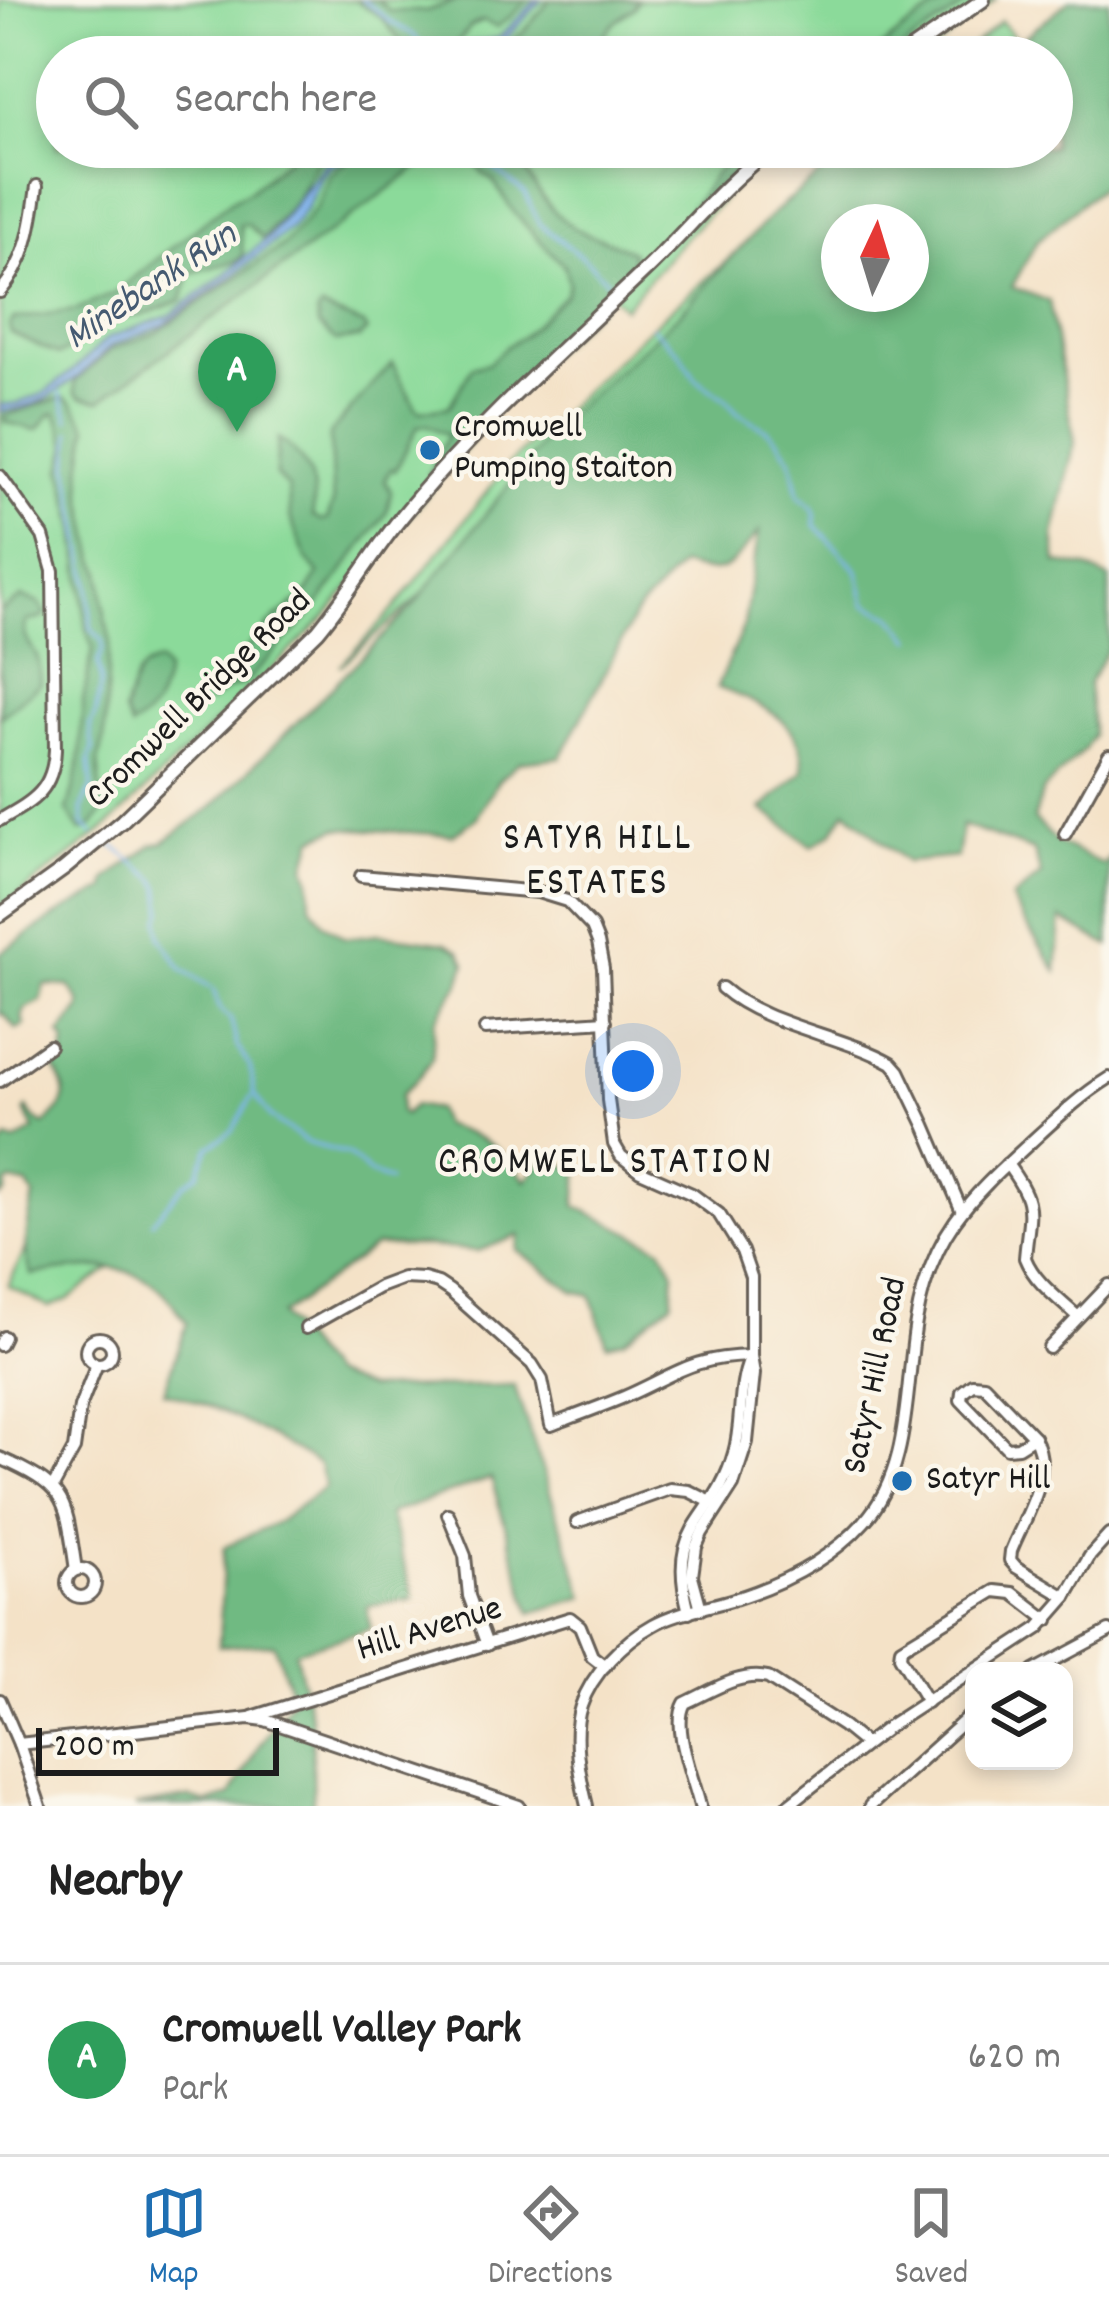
<!DOCTYPE html>
<style>
body{margin:0;font-family:Dekko,sans-serif;background:#f6f6f6;color:#222}
.controls{position:absolute;right:36px;bottom:36px;display:grid;overflow:hidden;border-radius:24px;box-shadow:0 6px 18px #0003}
.controls button{width:108px;height:108px;display:grid;place-items:center;padding:0;border:0;border-bottom:3px solid #e0e0e0;background:#fff;color:#222;font:60px sans-serif}
.compass{position:absolute;left:821px;top:204px;width:108px;height:108px;border-radius:50%;background:#fff;box-shadow:0 6px 18px #0003;rotate:4deg}
.scale{position:absolute;left:36px;bottom:30px;width:243px;box-sizing:border-box;padding-left:12px;border:6px solid #1c1c1c;border-top:0;font-size:33px;line-height:42px;white-space:nowrap;color:#1c1c1c;-webkit-text-stroke:9px #fbf7ec;paint-order:stroke}
.you{position:absolute;left:633px;top:1071px;width:42px;height:42px;margin:-30px;border:9px solid #fff;border-radius:50%;background:#1a73e8;box-shadow:0 0 0 18px #1a73e833}
.badge{display:grid;place-items:center;width:78px;height:78px;border-radius:50%;background:#1f6fb2;color:#fff;font-size:39px;font-weight:700}
.pin{position:absolute;translate:-50% -99px;filter:drop-shadow(0 3px 6px #0008)}
.pin::after{content:'';position:absolute;top:63px;width:42px;height:36px;background:inherit;clip-path:polygon(0 0,100% 0,50% 100%)}
.list{margin:0;padding:0;list-style:none}
h2{display:flex;justify-content:space-between;align-items:center;height:156px;margin:0;padding:0 48px;font-size:51px}
h2 small{font-size:39px;font-weight:400;color:#767676}
.list li{display:grid;grid-template-columns:78px 1fr auto;gap:36px;align-items:center;box-sizing:border-box;height:192px;padding:0 48px;border-top:3px solid #e0e0e0}
.list b{display:block;font-size:45px;white-space:nowrap}
.list p{margin:0;font-size:39px;white-space:nowrap;color:#767676}
.list em{font-size:39px;font-style:normal;color:#767676}
.icon{flex:none;width:66px;height:66px;fill:none;stroke:currentColor;stroke-width:2;stroke-linecap:round;stroke-linejoin:round}
.map{position:relative;flex:none;width:1109px;height:1806px;overflow:hidden}
.search{position:absolute;background:#fff;box-shadow:0 6px 18px #0003;left:36px;right:36px;top:36px;height:132px;display:flex;align-items:center;gap:30px;box-sizing:border-box;padding:0 42px;border-radius:66px;color:#767676;font-size:45px}
.sheet{height:348px;background:#fff}
nav{display:flex;justify-content:space-around;align-items:center;box-sizing:border-box;height:168px;border-top:3px solid #e0e0e0;background:#fff;font-size:33px;color:#767676}
nav a{display:grid;justify-items:center;gap:6px}
nav .on{color:#1f6fb2}
.map>svg:first-child{display:block}
.green{fill:#8bda9a;stroke:#547b5b;stroke-width:3}
.forest{fill:#70ba82;stroke:#466b4f;stroke-width:3;fill-rule:evenodd}
.water{fill:#82b6f0;stroke:#4f6986;stroke-width:3}
.lines{fill:none;stroke-linecap:round;stroke-linejoin:round}
.stream{stroke:#82b6f0;stroke-width:3}
.minor-casing{stroke:#686158;stroke-width:16}
.major-casing{stroke:#686158;stroke-width:18}
.minor{stroke:#fff;stroke-width:10}
.major{stroke:#fff;stroke-width:12}
.poi-dot{fill:#1f6fb2;stroke:#fbf7ec;stroke-width:4.5}
.labels{text-anchor:middle;dominant-baseline:central;stroke-width:9;stroke-linejoin:round;paint-order:stroke}
.poi-label{font-size:36px;fill:#1c1c1c;stroke:#fbf7ec;text-anchor:start}
.street-label{font-size:36px;fill:#1c1c1c;stroke:#fbf7ec}
.water-label{font-size:39px;font-style:italic;fill:#455a71;stroke:#fbf7ec}
.neighbourhood-label{font-size:39px;letter-spacing:3px;fill:#1c1c1c;stroke:#fbf7ec}
</style>
<div class="map">
<svg width="1109" height="1806" viewBox="0 0 1109 1806">
<rect width="100%" height="100%" fill="#fbf7ec"/>
<filter id="ink" filterUnits="userSpaceOnUse"><feTurbulence type="fractalNoise" baseFrequency=".00833" numOctaves="2"/><feDisplacementMap in="SourceGraphic" scale="24" xChannelSelector="R" yChannelSelector="G"/><feConvolveMatrix kernelMatrix="1 2 1 2 8 2 1 2 1" color-interpolation-filters="sRGB"/></filter>
<filter id="wash" filterUnits="userSpaceOnUse"><feTurbulence type="fractalNoise" baseFrequency=".004" numOctaves="4" result="noise"/><feDisplacementMap in="SourceGraphic" scale="48" xChannelSelector="R" yChannelSelector="G"/><feGaussianBlur stdDeviation="2.7" result="paint"/><feColorMatrix in="noise" values="0 0 0 0 0 0 0 0 0 0 0 0 0 0 0 0 0 1.4 0 .05"/><feComposite in="paint" operator="in"/></filter>
<g filter="url(#wash)">
<rect width="100%" height="100%" fill="#f4e2c7"/>
<!-- green -->
<g class="green">
<path d="M0,0H995L925,57H57V147H774L678,245L624,308L612,295L522,380L323,620L107,827L0,909Z"/>
<path d="M1001,21L1013,35L991,57H960Z"/>
<path d="M857,147L690,361L340,666L393,610L509,464L645,332Z"/>
<path d="M41,1217L136,1250L67,1300L49,1307L8,1286Z"/>
</g>
<!-- forest -->
<g class="forest">
<path d="M355,0H378L390,11H426L458,0H528L508,19L496,27L483,21L471,26L445,57H399L403,51L401,42L381,17Z"/>
<path d="M549,0H638L634,8L614,23L586,57H474C511,47 527,32 549,0Z"/>
<path d="M950,0H973L890,57H870L906,28Z"/>
<path d="M1070,0H1109V180L1037,241L1012,287L1049,301L1075,442L1054,535L1057,563L1086,567L1109,579V647L1088,685L1093,735L1085,749L1043,790L1034,819L1057,842L1103,865L1109,858V946L1061,919L1057,971L1023,920L1012,899L1041,875L1034,851L962,825L957,857L906,862L846,810L832,833L812,846L762,809L803,771C806,719 758,704 717,687L744,625L759,532C730,565 727,581 681,565L636,613L561,757L519,762L498,781L476,819L452,835L338,828L314,838L306,866L310,878L311,905L324,924L345,938L378,934L446,943L460,951L466,963L460,982L435,1021L432,1058L419,1077L401,1095L400,1112L404,1115L414,1105L436,1109L442,1125C489,1140 495,1143 526,1181L546,1155L579,1173L576,1206L662,1248L674,1272L672,1302L624,1340L607,1344L591,1295L573,1291L517,1250L520,1235L478,1251L427,1246H375L281,1315L330,1375L367,1389L514,1385L585,1597L531,1613L491,1478L389,1514L414,1598L367,1606L370,1629L295,1651L311,1718L313,1806H135L189,1798L208,1803L230,1796L258,1747L293,1698L274,1644L219,1646L224,1547L279,1521L325,1487L319,1464C269,1435 221,1406 164,1392L187,1323C179,1313 172,1301 163,1292C129,1257 74,1268 32,1275C21,1250 28,1221 34,1196L28,1185L12,1181L6,1184V1192L0,1197V1148L7,1139L15,1142L34,1130L25,1111L27,1108L35,1119L44,1125C72,1100 68,1093 52,1063L63,1057L65,1042L60,1035L80,1009V1002L69,986L45,985L41,1001L25,1009L22,1018L25,1025L16,1029L4,1014H0V953L65,910L106,889L107,880L152,845L162,843L211,808L413,606L552,430L679,314L773,213L846,153L856,147H1052V57H999ZM839,222H911V294H839Z"/>
<path d="M301,147H330L314,166L298,197L263,239L247,224L240,225L243,255L237,261L190,273L182,300L141,316L122,317L59,355L11,333L9,326L14,319L76,310L115,293L232,200L251,190Z"/>
<path d="M402,147H446L100,401L80,397L75,393V382L112,349L156,333L284,245L316,208L330,175L338,167L359,156L387,154Z"/>
<path d="M464,147H508C528,172 543,206 570,225C590,239 612,239 632,252V264L613,285L616,289L523,377L436,472L429,473L448,435L427,425L418,426L395,471L391,469L385,480L391,492L387,512L310,616L244,684L230,688L209,702L206,701L205,692L277,617L305,596L319,573L306,558L290,517L288,488L276,475L278,438C305,456 320,483 312,516L321,521L327,520L333,503L330,437L332,431L392,363L416,408L421,411L449,407L472,367L489,363L507,346L522,337L566,294L569,283L564,266L515,214L493,181L483,174Z"/>
<path d="M743,147H764L721,183L684,222V218L715,174Z"/>
<path d="M321,308L364,325L367,330L359,338L336,341L318,325L317,313Z"/>
<path d="M63,397L73,403L88,427L82,468L83,496L96,560L101,570L105,617L110,639L104,739L98,762L103,812L92,827L81,831L67,811C75,784 82,760 81,731C81,720 84,712 83,701L93,649L86,626L76,529L62,469L68,446L56,413L51,414L37,430L5,422L4,416Z"/>
<path d="M22,597L39,603L46,613L43,618L27,621C21,637 29,641 36,655C41,663 40,674 41,683L0,717V612Z"/>
<path d="M159,662L166,671C160,700 156,712 131,728L124,713C131,692 134,665 159,662Z"/>
</g>
<!-- water -->
<g class="water">
<path d="M536,0H542L498,47L473,51L462,57H451L470,43L499,38Z"/>
<path d="M349,147H392L370,149L330,165L321,177L306,209L290,229L231,277L162,326L112,345L80,375L46,399L29,406L0,412V405L19,403L43,394L75,369L108,338L169,316L221,278L270,236L328,160Z"/>
</g>
<g class="lines">
<!-- stream -->
<g class="stream">
<path d="M362,0C373,6 379,12 388,20C407,34 420,29 422,57"/>
<path d="M475,147L484,161L525,193L539,224L585,259L609,283"/>
<path d="M652,327L680,353L696,379L728,401L737,412L766,429L778,440L791,459L799,496L813,507L816,514L815,525L858,571L865,604L892,616L912,639"/>
<path d="M60,393L69,420"/>
<path d="M71,432L69,467L89,583L91,628L102,640L103,648L98,662L101,681L96,713L90,726L93,750L89,760L92,788L82,808L84,825L93,834"/>
<path d="M110,843L155,879L160,887L163,911L159,921L161,937L182,969L213,989L220,1008L231,1020L237,1046L250,1066L254,1094L271,1118L308,1143L348,1154L369,1173L389,1181"/>
<path d="M152,1222L184,1184L199,1173C200,1163 206,1157 209,1147L233,1130L252,1097"/>
</g>
</g>
</g>
<g filter="url(#ink)">
<g class="lines">
<!-- minor casing -->
<g class="minor-casing">
<g id="minor">
<path d="M0,292C27,261 32,225 37,186"/>
<path d="M0,476L43,536L53,571L55,750C53,791 33,801 0,820"/>
<path d="M1065,834L1109,755"/>
<path d="M361,876L538,892L567,901L592,927L598,942L603,968L608,1100L614,1144L621,1156L640,1171L692,1194L719,1214L742,1251L751,1277V1356L754,1374L747,1442L733,1485L702,1533L696,1547L692,1576L701,1609"/>
<path d="M722,988C764,1025 842,1035 892,1063L899,1071L925,1125L961,1209"/>
<path d="M485,1029L606,1021"/>
<path d="M0,1081L49,1046"/>
<path d="M1007,1164C1038,1206 1029,1210 1025,1258C1035,1283 1059,1299 1078,1317"/>
<path d="M306,1328L379,1287L403,1278L424,1279L438,1283L450,1291L532,1364L542,1380L551,1425C575,1416 600,1407 624,1397C675,1375 690,1357 751,1356"/>
<circle cx="99" cy="1351" r="13"/>
<path d="M0,1345L4,1337"/>
<path d="M1049,1348L1109,1285"/>
<path d="M972,1384L984,1385L1034,1437L1018,1447L1007,1448L961,1400L962,1392Z"/>
<path d="M1034,1437C1055,1476 1025,1515 1011,1551L1010,1560L1016,1567L1066,1597"/>
<path d="M0,1458C69,1489 65,1498 76,1570"/>
<path d="M53,1487L74,1449L80,1407L97,1364"/>
<path d="M448,1514L465,1556L469,1596L487,1645"/>
<path d="M577,1522L670,1489L689,1491L711,1502"/>
<circle cx="81" cy="1583" r="14"/>
<path d="M689,1612C665,1522 714,1525 734,1453C743,1422 737,1389 750,1359"/>
<path d="M1034,1671L1109,1631"/>
<path d="M0,1700L19,1744L40,1806"/>
<path d="M927,1702L900,1656L901,1648L995,1591L1013,1593L1048,1620"/>
<path d="M252,1717L570,1618L580,1626L592,1656L605,1666"/>
<path d="M19,1744L249,1718L265,1720L519,1806"/>
<path d="M587,1806C580,1777 571,1736 581,1706C591,1674 624,1641 653,1625C676,1612 705,1608 731,1600C780,1585 829,1561 864,1522C911,1471 905,1387 916,1322C931,1233 969,1199 1031,1142C1056,1119 1080,1096 1109,1078"/>
<path d="M700,1806C694,1779 671,1727 685,1703C710,1692 740,1671 768,1678L843,1726L864,1743"/>
<path d="M787,1806L892,1724L1039,1628L1066,1597L1090,1556L1109,1535"/>
<path d="M870,1806L974,1712"/>
</g>
</g>
<!-- major casing -->
<g class="major-casing">
<g id="major">
<path d="M900,57L983,0"/>
<path d="M0,915L64,869L122,821L318,631C348,595 371,555 400,519C476,425 567,346 653,263C694,222 726,183 772,147"/>
</g>
</g>
<!-- minor -->
<use href="#minor" class="minor"/>
<!-- major -->
<use href="#major" class="major"/>
</g>
</g>
<!-- markers -->
<g class="poi-dot">
<circle cx="430" cy="450" r="12"/>
<circle cx="902" cy="1481" r="12"/>
</g>
<g class="labels">
<!-- poi labels -->
<g class="poi-label">
<text x="454" y="429">Cromwell<tspan x="454" dy="41">Pumping Staiton</tspan></text>
<text x="926" y="1481">Satyr Hill</text>
</g>
<!-- street labels -->
<g class="street-label">
<text transform="translate(200 700) rotate(-44)">Cromwell Bridge Road</text>
<text transform="translate(877 1376) rotate(-78)">Satyr Hill Road</text>
<text transform="translate(430 1631) rotate(-17)">Hill Avenue</text>
</g>
<!-- water labels -->
<g class="water-label">
<text transform="translate(152 288) rotate(-34)">Minebank Run</text>
</g>
<!-- neighbourhood labels -->
<g class="neighbourhood-label">
<text x="598" y="840">SATYR HILL<tspan x="598" dy="45">ESTATES</tspan></text>
<text x="606" y="1164">CROMWELL STATION</text>
</g>
</g>
</svg>
<div class="controls">
<button><svg class="icon" aria-label="layers" viewBox="0 0 24 24"><path d="M12 4l9 5-9 5-9-5zM3 14l9 5 9-5"/></svg></button>
</div>
<svg class="compass" viewBox="-18 -18 36 36"><path d="M0-13l5 13h-10z" fill="#e53935"/><path d="M0 13l5-13h-10z" fill="#767676"/></svg>
<div class="scale">200 m</div>
<div class="you"></div>
<div class="pin badge" style="left:237px;top:432px;background:#2e9e5b">A</div>
<div class="search"><svg class="icon" aria-label="search" viewBox="0 0 24 24"><circle cx="10" cy="10" r="6"/><path d="M15 15l6 6"/></svg>Search here</div>
</div>
<section class="sheet">
<h2>Nearby<small></small></h2>
<ul class="list">
<li><span class="badge" style="background:#2e9e5b">A</span><div><b>Cromwell Valley Park</b><p>Park</p></div><em>620 m</em></li>
</ul>
</section>
<nav>
<a class="on"><svg class="icon" aria-label="map" viewBox="0 0 24 24"><path d="M3 6l6-2 6 2 6-2v14l-6 2-6-2-6 2zM9 4v14M15 6v14"/></svg>Map</a>
<a><svg class="icon" aria-label="directions" viewBox="0 0 24 24"><path d="M12 3l9 9-9 9-9-9zM9 14v-3h6M13 9l2 2-2 2"/></svg>Directions</a>
<a><svg class="icon" aria-label="saved" viewBox="0 0 24 24"><path d="M7 4h10v16l-5-4-5 4z"/></svg>Saved</a>
</nav>
